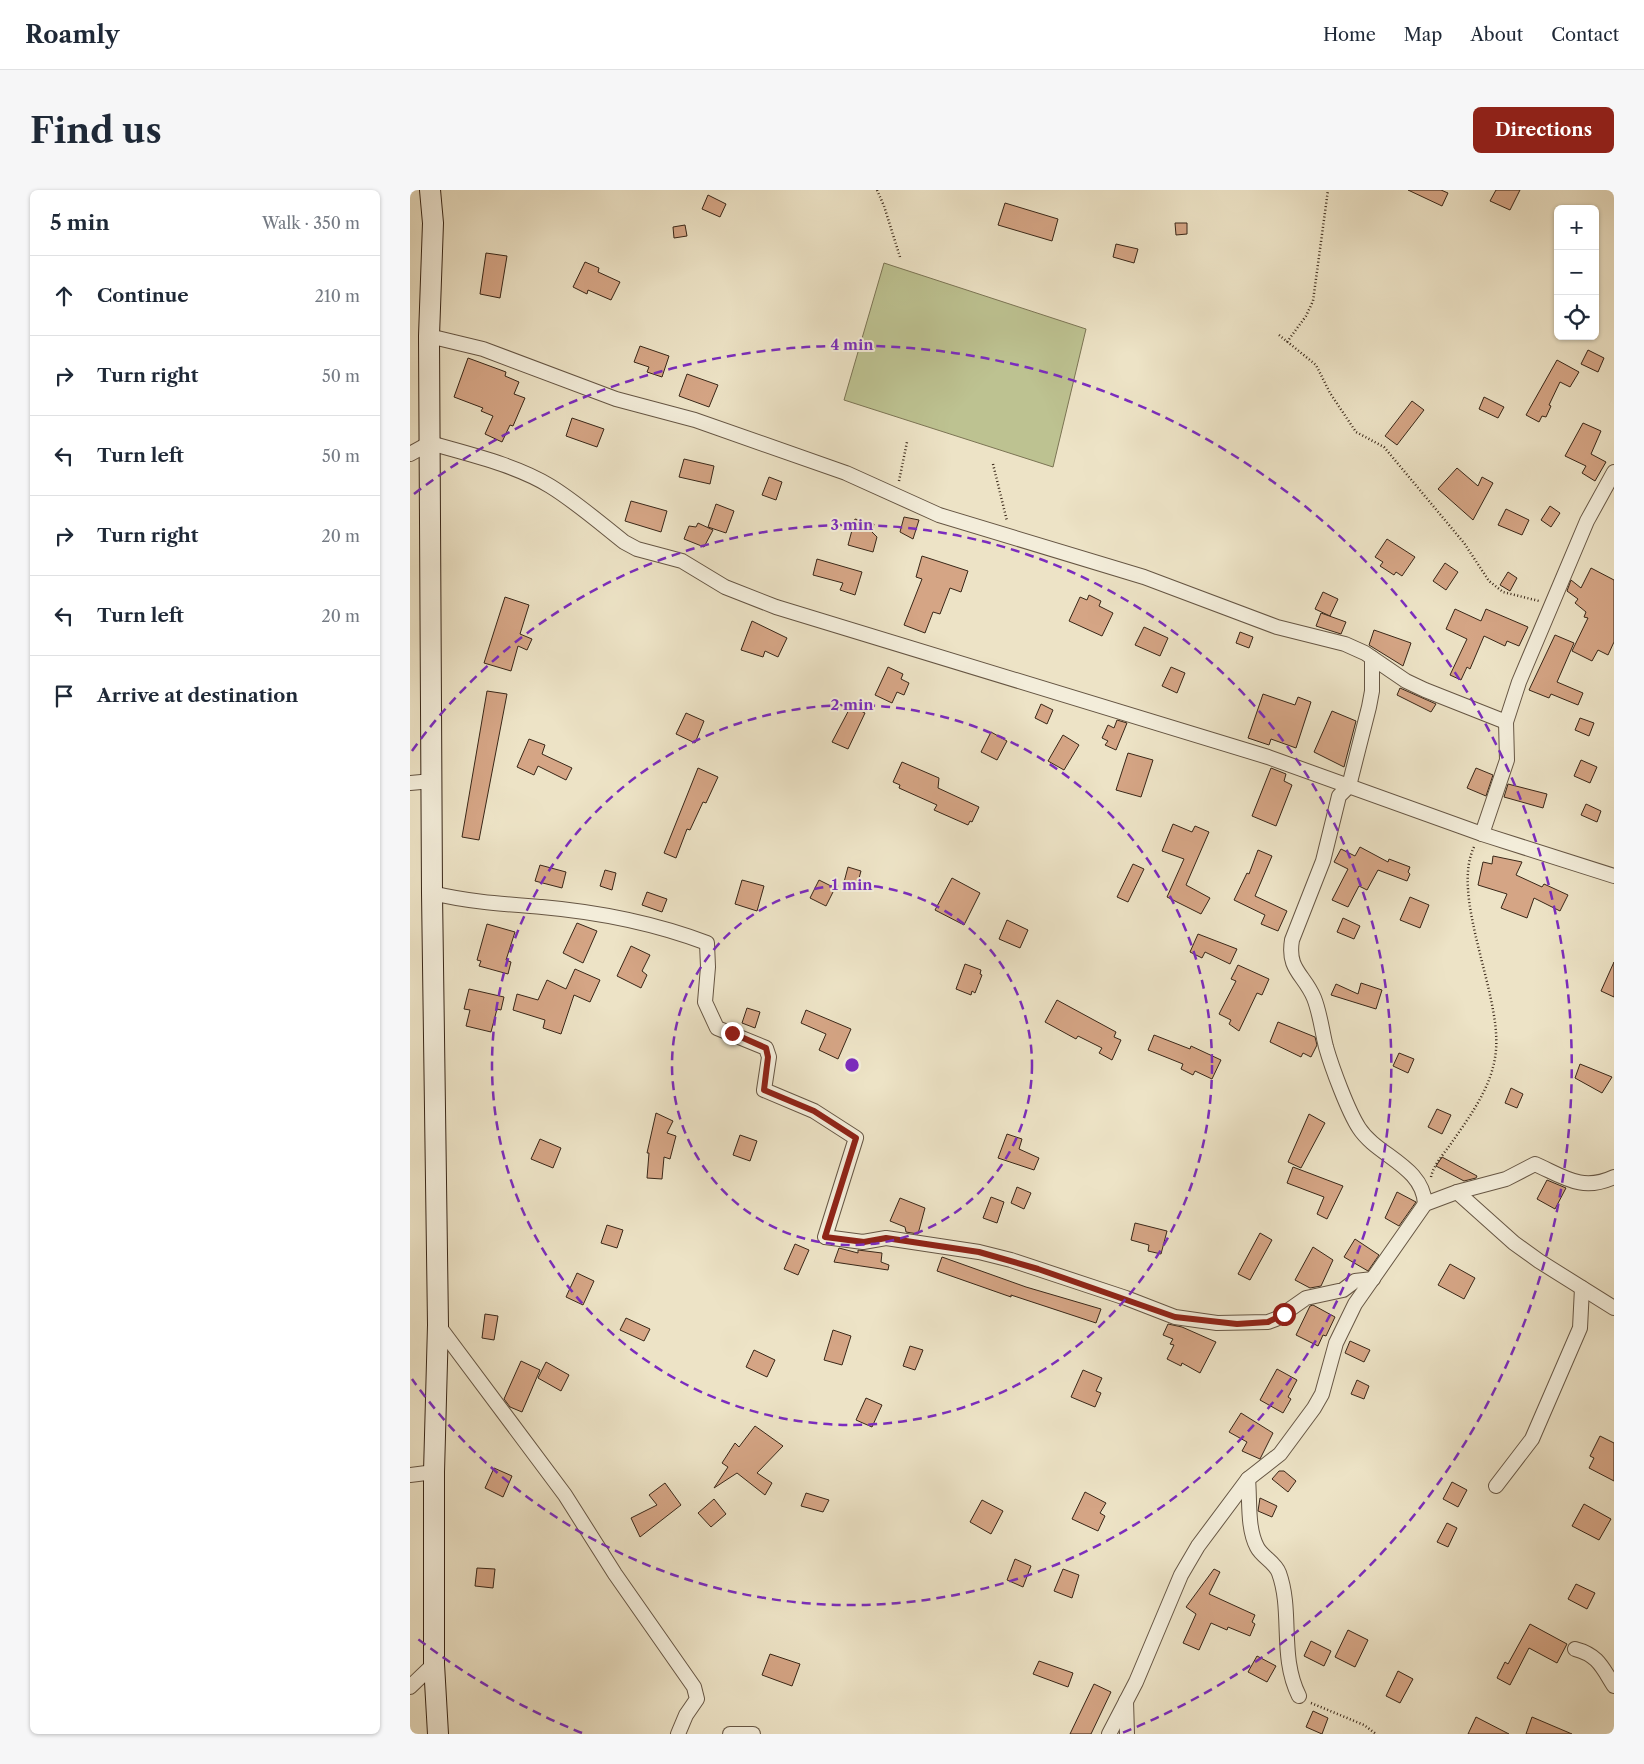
<!DOCTYPE html>
<meta charset="utf-8">
<style>
body{margin:0;font-family:"Libre Caslon Text",serif;background:#f6f6f7;color:#1f2937}
.controls{position:absolute;right:15px;top:15px;display:grid;overflow:hidden;border-radius:8px;box-shadow:0 1px 4px #0004}
.controls button{width:45px;height:45px;display:grid;place-items:center;padding:0;border:0;border-bottom:1px solid #e0e1e3;background:#fff;color:#1f2937;font:25px sans-serif}
.stop{position:absolute;width:15px;height:15px;margin:-11px;border:4px solid #8f2418;border-radius:50%;background:#fff}
.stop.end{background:#8f2418;border-color:#fff;box-shadow:0 1px 5px #0008}
.list{margin:0;padding:0;list-style:none}
h2{display:flex;justify-content:space-between;align-items:center;height:65px;margin:0;padding:0 20px;font-size:21px}
h2 small{font-size:16px;font-weight:400;color:#747a83}
.list li{display:grid;grid-template-columns:32px 1fr auto;gap:15px;align-items:center;box-sizing:border-box;height:80px;padding:0 20px;border-top:1px solid #e0e1e3}
.list b{display:block;font-size:19px;white-space:nowrap}
.list em{font-size:16px;font-style:normal;color:#747a83}
.icon{flex:none;width:28px;height:28px;fill:none;stroke:currentColor;stroke-width:2;stroke-linecap:round;stroke-linejoin:round}
.map{position:relative;flex:none;width:1204px;height:1544px;overflow:hidden;border-radius:8px}
header{display:flex;align-items:center;gap:30px;box-sizing:border-box;height:70px;padding:0 25px;background:#fff;border-bottom:1px solid #e0e1e3}
header strong{font-size:24px}
nav{display:flex;gap:28px;margin-inline-start:auto;font-size:18px}
.intro{display:flex;align-items:center;justify-content:space-between;box-sizing:border-box;height:120px;padding:0 30px}
h1{margin:0;font-size:35px}
.button{padding:12px 22px;border-radius:8px;background:#8f2418;color:#fff;font-size:18px;font-weight:700}
main{display:flex;gap:30px;padding:0 30px}
aside{flex:1;background:#fff;border-radius:8px;box-shadow:0 1px 4px #0004}
.map>svg:first-child{display:block}
.green{fill:#bdc291;stroke:#7b7454}
.building{fill:#d5a585;stroke:#392718}
.lines{fill:none;stroke-linecap:round;stroke-linejoin:round}
.street-casing{stroke:#665644;stroke-width:16}
.secondary-casing{stroke:#392718;stroke-width:22}
.path{stroke:#392718;stroke-width:2.5;stroke-dasharray:1 2.5;stroke-linecap:butt}
.street{stroke:#f3edda;stroke-width:14}
.secondary{stroke:#f3edda;stroke-width:20}
.route{stroke:#8f2418;stroke-width:6}
.ring{fill:none;stroke:#7b2cbf;stroke-width:2.5;stroke-dasharray:9 6}
.centre{fill:#7b2cbf;stroke:#f3edda;stroke-width:2.5}
.ring-label{font-size:15px;text-anchor:middle;font-weight:bold;fill:#7b2cbf;stroke:#f3edda;stroke-width:4;stroke-linejoin:round;paint-order:stroke}
</style>
<header>
<strong>Roamly</strong>
<nav><a>Home</a><a>Map</a><a>About</a><a>Contact</a></nav>
</header>
<div class="intro"><h1>Find us</h1><a class="button">Directions</a></div>
<main>
<aside>
<h2>5 min<small>Walk · 350 m</small></h2>
<ul class="list">
<li><svg class="icon" aria-label="ahead" viewBox="0 0 24 24"><path d="M12 20V5M6 11l6-6 6 6"/></svg><div><b>Continue</b></div><em>210 m</em></li>
<li><svg class="icon" aria-label="right" viewBox="0 0 24 24"><path d="M7 20v-9h11M14 6l5 5-5 5"/></svg><div><b>Turn right</b></div><em>50 m</em></li>
<li><svg class="icon" aria-label="left" viewBox="0 0 24 24"><path d="M17 20v-9H6M10 6l-5 5 5 5"/></svg><div><b>Turn left</b></div><em>50 m</em></li>
<li><svg class="icon" aria-label="right" viewBox="0 0 24 24"><path d="M7 20v-9h11M14 6l5 5-5 5"/></svg><div><b>Turn right</b></div><em>20 m</em></li>
<li><svg class="icon" aria-label="left" viewBox="0 0 24 24"><path d="M17 20v-9H6M10 6l-5 5 5 5"/></svg><div><b>Turn left</b></div><em>20 m</em></li>
<li><svg class="icon" aria-label="arrive" viewBox="0 0 24 24"><path d="M6 21V4h12l-3 4 3 4H6"/></svg><div><b>Arrive at destination</b></div></li>
</ul>
</aside>
<div class="map">
<svg width="1204" height="1544" viewBox="0 0 1204 1544">
<rect width="100%" height="100%" fill="#ede3c6"/>
<filter id="stains"><feTurbulence type="fractalNoise" baseFrequency=".004" numOctaves="4"/><feColorMatrix values="0 0 0 0 .2 0 0 0 0 .09 0 0 0 0 .02 0 0 0 .5 -.17"/></filter>
<radialGradient id="worn" r=".72"><stop offset=".6" stop-color="#630" stop-opacity="0"/><stop offset="1" stop-color="#630" stop-opacity=".3"/></radialGradient>
<!-- green -->
<path class="green" d="M474,73L676,139L643,277L434,210Z"/>
<!-- building -->
<g class="building">
<path d="M998,0H1031L1038,3L1032,16Z"/>
<path d="M1086,0H1110L1100,20L1080,11Z"/>
<path d="M298,5L316,14L310,27L292,19Z"/>
<path d="M595,13L648,29L642,51L588,35Z"/>
<path d="M765,33H777V44L766,45Z"/>
<path d="M275,35L277,46L264,48L263,37Z"/>
<path d="M706,54L728,59L724,73L703,67Z"/>
<path d="M76,63L97,66L90,108L70,104Z"/>
<path d="M175,72L189,78L188,82L210,92L201,110L178,100L177,104L163,97Z"/>
<path d="M230,156L259,166L252,187L237,182L239,177L224,172Z"/>
<path d="M1178,160L1194,168L1188,182L1171,174Z"/>
<path d="M58,168L96,182L95,186L109,192L104,204L115,208L103,236L100,235L92,252L75,244L83,226L71,221L73,218L44,207Z"/>
<path d="M1147,170L1169,182L1160,197L1150,192L1139,215L1141,216L1136,227L1132,226L1129,232L1116,225Z"/>
<path d="M277,184L308,195L299,217L269,206Z"/>
<path d="M1074,207L1094,217L1088,228L1069,219Z"/>
<path d="M1002,211L1014,220L987,255L975,246Z"/>
<path d="M162,228L194,239L187,257L156,246Z"/>
<path d="M1173,233L1191,241L1181,264L1196,272L1185,291L1172,283L1176,276L1155,266Z"/>
<path d="M274,269L304,276L300,294L269,287Z"/>
<path d="M1047,278L1068,296L1072,287L1083,293L1063,330L1028,299Z"/>
<path d="M359,287L372,292L366,310L352,305Z"/>
<path d="M221,311L257,321L251,342L215,331Z"/>
<path d="M306,314L324,321L316,343L298,337Z"/>
<path d="M1140,316L1150,323L1141,337L1131,330Z"/>
<path d="M1096,319L1119,330L1112,345L1088,335Z"/>
<path d="M494,327L509,330L503,349L490,342Z"/>
<path d="M445,329L464,334L462,342L467,347L463,362L438,355Z"/>
<path d="M288,333L303,340L294,357L274,349L279,336L286,337Z"/>
<path d="M977,349L1005,367L992,386L986,382L984,385L970,376L973,372L965,367Z"/>
<path d="M512,366L558,381L551,402L540,398L530,424L523,422L515,443L494,435L512,389L506,387Z"/>
<path d="M407,369L452,382L445,405L430,400L433,393L403,385Z"/>
<path d="M1035,373L1048,382L1036,400L1023,391Z"/>
<path d="M1181,378L1204,390V452L1198,465L1188,460L1182,471L1162,461L1178,428L1174,427L1176,422L1165,413L1168,409L1157,401L1161,390L1171,398Z"/>
<path d="M1098,382L1107,388L1100,401L1090,395Z"/>
<path d="M913,402L928,409L920,426L905,419Z"/>
<path d="M679,405L691,411L689,416L703,423L692,446L659,431L670,407L677,410Z"/>
<path d="M95,407L119,415L110,444L122,449L117,460L108,456L101,481L74,473Z"/>
<path d="M1045,419L1071,431L1076,419L1118,437L1109,456L1097,451L1095,456L1074,446L1060,479L1057,477L1051,490L1040,485L1057,449L1036,439Z"/>
<path d="M911,423L936,432L931,444L906,436Z"/>
<path d="M342,431L377,448L368,467L355,461L353,467L331,460Z"/>
<path d="M734,437L758,448L750,466L725,455Z"/>
<path d="M964,440L1001,453L993,476L959,455Z"/>
<path d="M830,442L843,447L839,458L826,453Z"/>
<path d="M1145,445L1164,453L1147,492L1173,503L1168,515L1141,504L1139,508L1119,500Z"/>
<path d="M478,477L493,484L491,489L499,493L494,505L487,502L482,513L465,505Z"/>
<path d="M761,477L775,483L767,503L752,496Z"/>
<path d="M990,498L1026,514L1021,522L987,505Z"/>
<path d="M77,501L97,504L69,650L52,647Z"/>
<path d="M853,504L885,515L888,507L901,512L886,558L861,549L859,555L838,548Z"/>
<path d="M631,514L643,520L637,534L625,528Z"/>
<path d="M441,516L455,523L438,559L422,552Z"/>
<path d="M922,521L946,531L934,577L904,562Z"/>
<path d="M276,523L294,531L285,553L266,544Z"/>
<path d="M1170,528L1184,533L1179,546L1165,540Z"/>
<path d="M707,530L717,533L706,560L695,555L698,551L692,548L698,535L704,538Z"/>
<path d="M581,542L597,551L587,570L571,562Z"/>
<path d="M653,545L669,555L654,580L638,571Z"/>
<path d="M119,549L135,555L132,564L162,578L156,590L128,576L124,585L107,577Z"/>
<path d="M718,563L743,570L731,607L706,600Z"/>
<path d="M1171,570L1187,577L1180,593L1164,586Z"/>
<path d="M492,572L529,588L528,598L569,617L562,632L560,631L558,635L524,620L527,615L489,598L490,595L483,592Z"/>
<path d="M288,578L308,587L296,613L293,612L280,640L277,639L266,668L254,663Z"/>
<path d="M861,578L876,584L874,591L882,595L866,636L842,626Z"/>
<path d="M1066,578L1083,585L1076,606L1057,598Z"/>
<path d="M1098,594L1137,604L1133,618L1094,607Z"/>
<path d="M1176,614L1191,621L1187,632L1171,625Z"/>
<path d="M763,634L782,642L785,636L799,642L776,695L800,708L791,724L757,707L774,669L752,661Z"/>
<path d="M950,657L978,672L979,669L1000,677L998,682L1000,684L997,691L968,680L957,700L949,696L938,717L922,710L938,679L924,672L931,659L945,666Z"/>
<path d="M848,660L862,666L845,706L877,721L868,741L851,734L855,725L824,710L837,683L839,684Z"/>
<path d="M1083,666L1112,672L1106,685L1132,697L1134,694L1158,705L1150,721L1124,708L1117,728L1091,718L1097,704L1068,695L1073,672L1082,674Z"/>
<path d="M723,674L734,679L718,712L707,707Z"/>
<path d="M130,675L156,682L152,698L125,691Z"/>
<path d="M438,677L451,681L446,699L433,696Z"/>
<path d="M195,680L206,683L202,700L190,696Z"/>
<path d="M542,688L570,703L554,735L525,720Z"/>
<path d="M332,690L354,696L347,721L325,714Z"/>
<path d="M409,690L425,698L416,716L400,708Z"/>
<path d="M237,702L257,709L252,722L232,715Z"/>
<path d="M1000,707L1019,715L1010,738L990,730Z"/>
<path d="M933,728L950,736L944,749L927,742Z"/>
<path d="M597,730L618,740L610,758L589,749Z"/>
<path d="M167,733L187,741L173,773L153,763Z"/>
<path d="M77,734L105,742L96,770L101,772L98,784L69,776L71,771L67,770Z"/>
<path d="M788,744L827,759L820,774L795,762L792,768L780,762Z"/>
<path d="M221,756L240,765L232,781L237,785L231,798L207,786Z"/>
<path d="M1204,772V807L1191,801Z"/>
<path d="M555,774L571,780L570,784L572,785L565,803L562,801L561,805L546,799Z"/>
<path d="M828,775L859,789L852,805L847,803L829,841L819,834L821,830L809,824L826,791L821,789Z"/>
<path d="M165,779L190,790L180,812L164,805L151,844L133,838L135,830L103,820L107,804L128,810L137,790L156,799Z"/>
<path d="M951,793L972,800L966,819L921,805L926,794L948,804Z"/>
<path d="M59,799L94,807L91,820L87,819L81,842L56,836L60,820L54,819Z"/>
<path d="M647,810L706,842L704,847L711,850L702,870L689,863L692,858L668,846L666,849L635,832Z"/>
<path d="M337,818L350,822L345,838L332,833Z"/>
<path d="M396,820L441,839L428,869L409,860L416,844L391,833Z"/>
<path d="M868,832L905,847L907,855L901,867L893,863L891,867L860,852Z"/>
<path d="M744,845L780,859L781,856L811,870L802,889L785,881L783,885L771,879L773,874L738,860Z"/>
<path d="M989,863L1004,869L998,883L983,876Z"/>
<path d="M1170,874L1202,887L1192,903L1165,888Z"/>
<path d="M1101,898L1113,904L1107,918L1095,913Z"/>
<path d="M1027,919L1041,925L1032,944L1018,937Z"/>
<path d="M246,923L263,931L257,943L266,946L260,969L254,967L252,989L237,988L239,963H237Z"/>
<path d="M899,924L915,933L891,978L878,972Z"/>
<path d="M597,944L612,949L609,959L629,968L624,980L588,968Z"/>
<path d="M330,945L347,951L340,971L323,965Z"/>
<path d="M130,949L151,958L143,978L121,969Z"/>
<path d="M1032,967L1067,986L1066,988L1054,991L1026,976Z"/>
<path d="M883,977L933,996L917,1029L907,1024L914,1007L877,993Z"/>
<path d="M1137,990L1156,998L1145,1019L1127,1009Z"/>
<path d="M607,997L621,1003L614,1019L601,1013Z"/>
<path d="M987,1002L1006,1012L989,1036L975,1028Z"/>
<path d="M581,1007L594,1012L587,1033L573,1028Z"/>
<path d="M490,1008L515,1018L508,1044L496,1042L495,1037L480,1031Z"/>
<path d="M725,1033L757,1041L751,1064L738,1061L739,1055L721,1050Z"/>
<path d="M197,1035L213,1040L207,1058L191,1053Z"/>
<path d="M850,1043L862,1050L840,1090L828,1084Z"/>
<path d="M945,1049L969,1065L958,1081L934,1067Z"/>
<path d="M385,1054L399,1060L388,1085L374,1079Z"/>
<path d="M903,1057L923,1070L911,1096L900,1098L885,1090Z"/>
<path d="M429,1058L448,1063V1060L472,1063L471,1072L479,1075L478,1080L424,1072Z"/>
<path d="M532,1067L616,1097L691,1119L686,1133L601,1105V1107L527,1081Z"/>
<path d="M1040,1074L1065,1088L1054,1109L1028,1095Z"/>
<path d="M167,1083L184,1091L173,1115L156,1107Z"/>
<path d="M903,1115L925,1127L916,1146L913,1145L908,1156L886,1145L900,1116Z"/>
<path d="M75,1124L88,1126L84,1150L72,1148Z"/>
<path d="M216,1128L240,1139L234,1151L210,1140Z"/>
<path d="M758,1134L772,1137L806,1152L790,1183L772,1173L771,1176L757,1169L764,1155L760,1154L763,1149L753,1145Z"/>
<path d="M423,1140L441,1146L432,1175L414,1170Z"/>
<path d="M940,1151L960,1160L954,1172L935,1163Z"/>
<path d="M500,1156L513,1160L505,1180L493,1176Z"/>
<path d="M344,1160L365,1170L357,1187L336,1177Z"/>
<path d="M111,1171L130,1180L112,1222L100,1217L94,1209Z"/>
<path d="M136,1172L159,1185L151,1201L128,1188Z"/>
<path d="M867,1179L887,1190L878,1207L881,1209L873,1223L850,1210Z"/>
<path d="M673,1180L692,1188L686,1201L691,1203L685,1217L661,1207Z"/>
<path d="M947,1190L959,1196L954,1209L941,1204Z"/>
<path d="M456,1208L472,1215L462,1237L446,1230Z"/>
<path d="M831,1223L863,1243L850,1269L832,1261L837,1252L819,1242Z"/>
<path d="M345,1236L373,1256L347,1283L362,1293L355,1305L327,1283L304,1298L318,1277L312,1273L325,1253L329,1257Z"/>
<path d="M1190,1246L1204,1253V1291L1179,1278L1184,1268L1180,1266Z"/>
<path d="M84,1278L102,1286L93,1307L75,1298Z"/>
<path d="M869,1281H874L886,1291L878,1302L862,1289Z"/>
<path d="M1042,1292L1057,1300L1048,1317L1033,1309Z"/>
<path d="M255,1293L271,1315L230,1347L221,1328L247,1315L239,1305Z"/>
<path d="M675,1302L696,1313L690,1323L695,1326L688,1341L662,1329Z"/>
<path d="M396,1303L419,1310L413,1322L391,1316Z"/>
<path d="M850,1308L867,1316L862,1327L848,1321Z"/>
<path d="M304,1309L316,1324L301,1337L288,1323Z"/>
<path d="M572,1310L593,1321L581,1344L560,1332Z"/>
<path d="M1174,1314L1201,1329L1189,1350L1162,1336Z"/>
<path d="M1037,1333L1047,1338L1038,1357L1027,1352Z"/>
<path d="M605,1369L621,1376L613,1397L597,1390Z"/>
<path d="M67,1378L85,1379L83,1398L65,1396Z"/>
<path d="M653,1379L669,1385L662,1408L644,1401Z"/>
<path d="M804,1379L810,1382L799,1404L845,1425L842,1432L845,1434L840,1446L818,1437L817,1440L801,1433L789,1460L773,1453L786,1424L776,1417Z"/>
<path d="M1166,1394L1185,1403L1177,1419L1158,1409Z"/>
<path d="M1120,1434L1157,1454L1147,1473L1119,1458L1100,1495L1087,1488L1095,1472L1098,1474Z"/>
<path d="M938,1440L958,1450L945,1477L925,1467Z"/>
<path d="M901,1451L921,1461L914,1476L894,1466Z"/>
<path d="M360,1464L390,1474L382,1496L352,1485Z"/>
<path d="M847,1466L866,1476L857,1492L838,1482Z"/>
<path d="M629,1471L663,1483L658,1497L623,1484Z"/>
<path d="M988,1481L1003,1489L990,1513L976,1506Z"/>
<path d="M684,1494L701,1502L681,1544H660Z"/>
<path d="M903,1521L918,1528L912,1544L896,1537Z"/>
<path d="M1066,1527L1099,1544H1058Z"/>
<path d="M1122,1527L1162,1544H1116Z"/>
</g>
<g class="lines">
<!-- street casing -->
<g class="street-casing">
<g id="street">
<path d="M19,146L73,159L206,209L285,230L436,283L529,325L734,387L867,437L935,454L955,463L996,491L1015,500L1096,532"/>
<path d="M0,264L20,253C58,264 106,275 140,296C166,312 190,333 214,352L227,359L272,371L315,397L366,417L858,567L1072,644L1204,686"/>
<path d="M962,468V501L959,517L939,596L929,606L913,671L882,750C877,780 894,784 904,808C910,823 912,841 916,857C922,878 938,921 949,938C967,966 1013,976 1015,1014"/>
<path d="M0,593L22,591"/>
<path d="M1072,644L1097,570L1096,532L1109,492L1177,331L1204,282"/>
<path d="M22,703C59,712 94,714 132,717C188,722 244,733 297,753L298,777L295,812L307,838L356,858L359,867L354,900L404,921L446,948L415,1047L453,1052L476,1048L569,1062L601,1070L716,1108L765,1127L807,1133L858,1132L866,1129L896,1108L933,1100L945,1091L963,1089"/>
<path d="M1047,1002L1104,1053L1129,1071L1204,1118"/>
<path d="M28,1135L155,1305L205,1384L284,1497L287,1509L276,1525L268,1544"/>
<path d="M0,1285L24,1282"/>
<path d="M838,1289C840,1310 837,1338 847,1357C852,1367 865,1372 869,1383C883,1422 869,1466 889,1506"/>
<path d="M1086,1296L1122,1249L1170,1138L1172,1098"/>
<path d="M1165,1459C1188,1465 1192,1477 1204,1496"/>
<path d="M0,1497L24,1474"/>
<path d="M716,1511L717,1544"/>
<path d="M320,1544H343"/>
<path d="M699,1544L726,1492L771,1385L788,1356L838,1289L870,1264L904,1218L912,1204L926,1153L945,1114L1015,1014L1047,1002L1096,989L1125,974C1154,987 1172,1002 1204,987"/>
</g>
</g>
<!-- secondary casing -->
<g class="secondary-casing">
<path id="secondary" d="M20,0L23,33L19,146L22,703L28,1135L24,1282V1474L28,1544"/>
</g>
<!-- path -->
<g class="path">
<path d="M467,0L474,16L490,67"/>
<path d="M869,145L906,175L920,203L946,242L974,257L1054,353L1079,391L1093,402L1129,411"/>
<path d="M877,152L896,126L903,111L918,0"/>
<path d="M583,274L597,331"/>
<path d="M489,291L497,252"/>
<path d="M1021,987C1024,974 1033,965 1040,955C1060,926 1083,896 1086,860C1091,802 1039,704 1065,655"/>
<path d="M901,1513L954,1535L966,1544"/>
</g>
<!-- street -->
<use href="#street" class="street"/>
<!-- secondary -->
<use href="#secondary" class="secondary"/>
</g>
<g class="lines">
<!-- route -->
<path class="route" d="M322,843L356,858L358,867L354,900L404,921L446,948L415,1047L454,1052L476,1048L569,1062L628,1079L765,1127L827,1134L858,1132L874,1124"/>
</g>
<!-- distance rings -->
<g class="ring">
<circle cx="442" cy="875" r="180"/>
<circle cx="442" cy="875" r="360"/>
<path d="M2 561A540 540 0 1 1 2 1189"/>
<path d="M172 1543A720 720 0 0 1 4 1446M4 304A720 720 0 1 1 712 1543"/>
</g>
<circle cx="442" cy="875" r="8" class="centre"/>
<g class="ring-label">
<text x="442" y="160">4 min</text>
<text x="442" y="340">3 min</text>
<text x="442" y="520">2 min</text>
<text x="442" y="700">1 min</text>
</g>
<rect width="100%" height="100%" filter="url(#stains)"/>
<rect width="100%" height="100%" fill="url(#worn)"/>
</svg>
<div class="controls">
<button>+</button>
<button>−</button>
<button><svg class="icon" aria-label="locate" viewBox="0 0 24 24"><circle cx="12" cy="12" r="6"/><path d="M12 2v4M12 18v4M2 12h4M18 12h4"/></svg></button>
</div>
<div class="stop" style="left:874px;top:1124px"></div>
<div class="stop end" style="left:322px;top:843px"></div>
</div>
</main>
